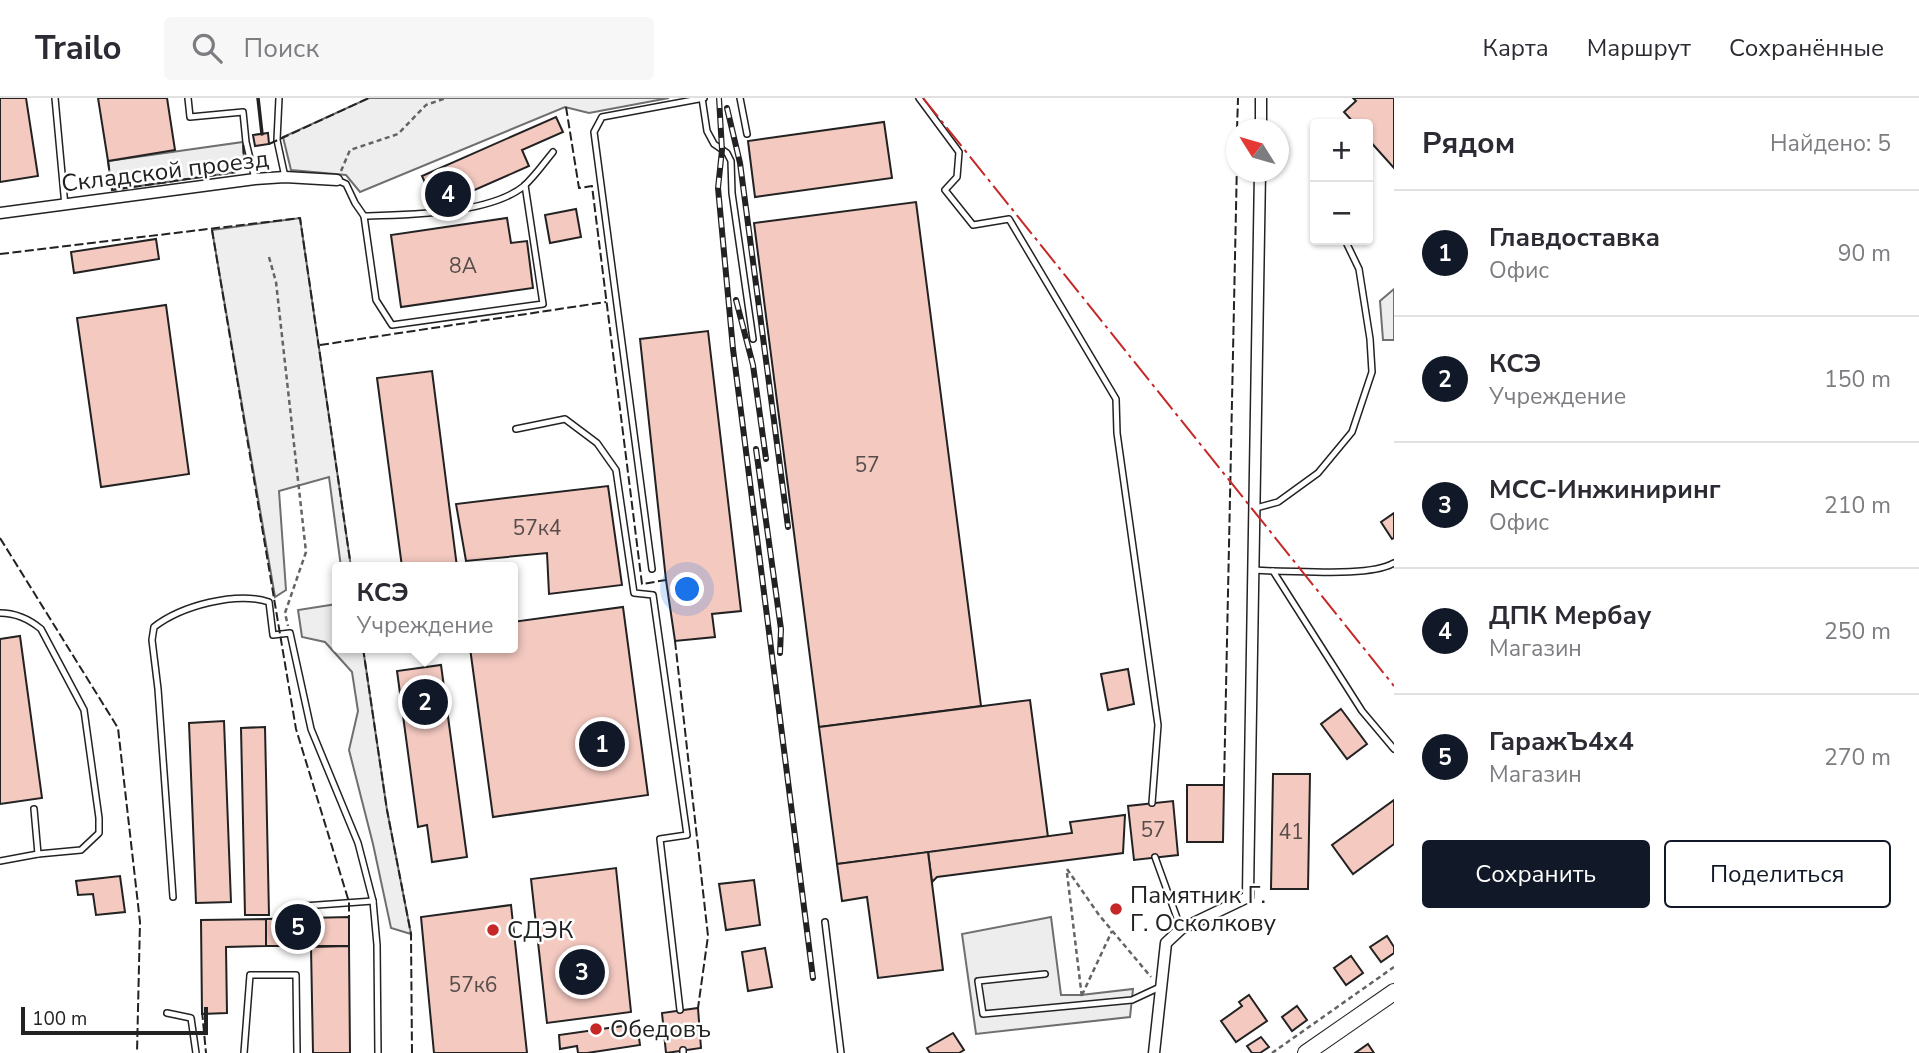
<!DOCTYPE html>
<html lang="ru">
<meta charset="utf-8">
<style>
body{margin:0;font-family:"Nunito Sans",sans-serif;background:#f7f7f7;color:#2b2b33}
.controls{position:absolute;right:21px;top:21px;display:grid;overflow:hidden;border-radius:7px;box-shadow:0 2px 5px #0004}
.controls button{width:63px;height:63px;display:grid;place-items:center;padding:0;border:0;border-bottom:2px solid #e1e1e2;background:#fff;color:#2b2b33;font:35px sans-serif}
.compass{position:absolute;left:1226px;top:21px;width:63px;height:63px;border-radius:50%;background:#fff;box-shadow:0 2px 5px #0004;rotate:307deg}
.scale{position:absolute;left:21px;bottom:18px;width:187px;box-sizing:border-box;padding-left:7px;border:4px solid #222;border-top:0;font-size:19px;line-height:24px;white-space:nowrap;color:#222;-webkit-text-stroke:5px #fff;paint-order:stroke}
.you{position:absolute;left:688px;top:492px;width:24px;height:24px;margin:-18px;border:5px solid #fff;border-radius:50%;background:#1a73e8;box-shadow:0 0 0 10px #1a73e833}
.badge{display:grid;place-items:center;width:46px;height:46px;border-radius:50%;background:#111827;color:#fff;font-size:23px;font-weight:700}
.pin{position:absolute;translate:-50% -50%;border:4px solid #fff;box-shadow:0 2px 7px #0006}
.popup{position:absolute;left:332px;top:464px;width:186px;height:91px;box-sizing:border-box;display:grid;place-content:center;border-radius:7px;background:#fff;filter:drop-shadow(0 2px 5px #0005);font-size:23px;white-space:nowrap;color:#7c7c81}
.popup b{font-size:26px;color:#2b2b33}
.popup::after{content:'';position:absolute;left:50%;top:100%;margin-left:-14px;border:14px solid transparent;border-top-color:#fff}
.list{margin:0;padding:0;list-style:none}
h2{display:flex;justify-content:space-between;align-items:center;height:91px;margin:0;padding:0 28px;font-size:30px}
h2 small{font-size:23px;font-weight:400;color:#7c7c81}
.list li{display:grid;grid-template-columns:46px 1fr auto;gap:21px;align-items:center;box-sizing:border-box;height:126px;padding:0 28px;border-top:2px solid #e1e1e2}
.list b{display:block;font-size:26px;white-space:nowrap}
.list p{margin:0;font-size:23px;white-space:nowrap;color:#7c7c81}
.list em{font-size:23px;font-style:normal;color:#7c7c81}
.actions{display:flex;gap:14px;padding:21px 28px}
.actions a{flex:1;padding:16px 0;border:2px solid #111827;border-radius:7px;text-align:center;font-size:24px;color:#111827}
.actions .main{background:#111827;color:#fff}
.icon{flex:none;width:38px;height:38px;fill:none;stroke:currentColor;stroke-width:2;stroke-linecap:round;stroke-linejoin:round}
.map{position:relative;flex:none;width:1394px;height:955px;overflow:hidden}
header{display:flex;align-items:center;gap:42px;box-sizing:border-box;height:98px;padding:0 35px;background:#fff;border-bottom:2px solid #e1e1e2}
header strong{font-size:33px}
nav{display:flex;gap:38px;margin-inline-start:auto;font-size:24px}
.search{width:490px;height:63px;background:#f7f7f7;display:flex;align-items:center;gap:18px;box-sizing:border-box;padding:0 24px;border-radius:7px;color:#7c7c81;font-size:26px}
main{display:flex}
aside{flex:1;background:#fff}
.map>svg:first-child{display:block}
.green{fill:#eee;stroke:#6f6f6f;stroke-width:2}
.parking{fill:#ededed;stroke:#6f6f6f;stroke-width:2}
.building{fill:#f3c9c0;stroke:#222;stroke-width:2}
.lines{fill:none;stroke-linecap:round;stroke-linejoin:round}
.lane-casing{stroke:#222;stroke-width:8}
.street-casing{stroke:#222;stroke-width:13}
.secondary-casing{stroke:#222;stroke-width:18}
.path{stroke:#646464;stroke-width:2.5;stroke-dasharray:5 3.5;stroke-linecap:butt}
.lane{stroke:#fff;stroke-width:5}
.street{stroke:#fff;stroke-width:10}
.secondary{stroke:#fff;stroke-width:16}
.rail-casing{stroke:#222;stroke-width:6}
.rail{stroke:#fff;stroke-width:3.5;stroke-dasharray:10;stroke-linecap:butt}
.fence{stroke:#222;stroke-width:2;stroke-dasharray:9 3.5;stroke-linecap:butt}
.wall{stroke:#222;stroke-width:3.5}
.power{stroke:#c62828;stroke-width:2;stroke-dasharray:24 5 3.5 5;stroke-linecap:butt}
.poi-dot{fill:#c62828;stroke:#fff;stroke-width:2.5}
.labels{text-anchor:middle;dominant-baseline:central;stroke-width:5;stroke-linejoin:round;paint-order:stroke}
.number-label{font-size:21px;fill:#564c4a}
.street-label{font-size:24px;fill:#222;stroke:#fff}
.poi-label{font-size:24px;fill:#222;stroke:#fff;text-anchor:start}
</style>
<header>
<strong>Trailo</strong>
<div class="search"><svg class="icon" aria-label="search" viewBox="0 0 24 24"><circle cx="10" cy="10" r="6"/><path d="M15 15l6 6"/></svg>Поиск</div>
<nav><a>Карта</a><a>Маршрут</a><a>Сохранённые</a></nav>
</header>
<main>
<div class="map">
<svg width="1394" height="955" viewBox="0 0 1394 955">
<rect width="100%" height="100%" fill="#fff"/>
<!-- green -->
<g class="green">
<path d="M369,0H669L589,15L565,9L360,94L346,77L291,72L283,39Z"/>
<path d="M300,120L351,469H341L329,379L279,393L286,492L275,499L212,132Z"/>
<path d="M337,506L338,550H363L387,712L411,836L391,830L373,746L349,652L358,613L352,574L325,544L302,539L298,512Z"/>
</g>
<!-- parking -->
<g class="parking">
<path d="M243,44L244,61L236,74L112,92L108,63Z"/>
<path d="M1394,191V242H1383L1380,203Z"/>
<path d="M1051,819L1061,897H1081L1133,891L1130,919L976,936L962,836Z"/>
</g>
<!-- building -->
<g class="building">
<path d="M0,0H26L38,78L0,84Z"/>
<path d="M98,0H167L175,52L108,63Z"/>
<path d="M1353,0H1394V70L1368,41V26H1355L1344,14L1356,3Z"/>
<path d="M556,19L563,34L522,52L529,68L436,109L422,78Z"/>
<path d="M884,24L892,80L755,99L748,43Z"/>
<path d="M268,35L269,46L255,48L253,37Z"/>
<path d="M916,104L981,608L819,629L754,125Z"/>
<path d="M576,111L581,139L550,145L545,117Z"/>
<path d="M507,120L511,145L527,143L533,190L401,209L391,137Z"/>
<path d="M156,141L159,161L74,175L71,154Z"/>
<path d="M166,207L189,376L101,389L77,220Z"/>
<path d="M708,233L741,513L712,516L715,539L675,543L666,482L640,241Z"/>
<path d="M432,273L457,469H402L377,280Z"/>
<path d="M608,388L622,487L549,496L547,455L466,463L456,406Z"/>
<path d="M1394,415V440L1392,441L1381,424Z"/>
<path d="M623,509L648,697L493,719L470,550H512V524Z"/>
<path d="M20,538L42,700L0,706V541Z"/>
<path d="M441,567L467,759L432,764L427,727L418,729L397,573Z"/>
<path d="M1128,571L1134,606L1108,612L1101,576Z"/>
<path d="M1030,602L1048,739L837,766L819,629Z"/>
<path d="M1341,611L1367,646L1347,661L1321,626Z"/>
<path d="M224,623L231,804L196,805L189,625Z"/>
<path d="M265,629L269,817H245L241,630Z"/>
<path d="M1273,676H1310L1308,791H1271Z"/>
<path d="M1187,687H1224L1223,744H1187Z"/>
<path d="M1394,702V746L1353,776L1332,747Z"/>
<path d="M1173,703L1178,757L1134,762L1128,708Z"/>
<path d="M1125,717L1123,755L937,779L932,784L928,754L1072,735L1070,724Z"/>
<path d="M928,754L943,872L878,880L867,799L842,803L837,766Z"/>
<path d="M616,770L631,914L547,925L531,781Z"/>
<path d="M120,778L125,814L96,817L93,796L78,797L76,783Z"/>
<path d="M754,782L760,827L726,832L719,786Z"/>
<path d="M511,807L527,955H434L421,819Z"/>
<path d="M349,819V848H266V821Z"/>
<path d="M266,821V848L226,849L227,915L202,916L201,822Z"/>
<path d="M1387,838L1394,849V855L1381,864L1370,849Z"/>
<path d="M349,848L350,955H313L311,849Z"/>
<path d="M765,850L772,889L748,893L742,854Z"/>
<path d="M1351,858L1363,875L1346,887L1334,870Z"/>
<path d="M1249,897L1267,923L1236,944L1221,923L1242,908L1239,904Z"/>
<path d="M1297,908L1307,922L1292,933L1282,919Z"/>
<path d="M698,910L701,950L666,955L662,915Z"/>
<path d="M637,926L640,947L587,955H578L577,948L560,951L559,937Z"/>
<path d="M953,935L964,952L959,955H930L927,950Z"/>
<path d="M1261,939L1269,949L1260,955H1252L1247,948Z"/>
<path d="M1368,946L1374,955H1355Z"/>
</g>
<g class="lines">
<!-- lane casing -->
<g class="lane-casing">
<g id="lane">
<path d="M55,0L65,108"/>
<path d="M188,0L190,19L243,14L246,44L255,81"/>
<path d="M279,0L277,42L285,79"/>
<path d="M702,0L707,33L714,46L727,55L731,63L732,95L753,241"/>
<path d="M740,0L747,36"/>
<path d="M919,0L959,54L957,79L945,92L973,127L1009,121L1116,301L1117,335L1158,627L1152,705"/>
<path d="M337,82L346,86L355,105L364,118C408,117 490,116 524,88C535,78 544,65 553,54"/>
<path d="M364,118L376,202L392,227L543,206L525,87"/>
<path d="M516,331L565,321L597,345L616,372L634,495L653,497L687,737L660,741L680,912"/>
<path d="M1256,410L1278,404L1318,375L1352,334L1372,274L1370,241L1359,171L1345,142"/>
<path d="M652,471L594,34L602,19L704,0"/>
<path d="M1253,472L1273,473L1362,613L1394,651"/>
<path d="M1273,473C1303,473 1370,479 1394,465"/>
<path d="M0,515C15,515 29,521 41,531L84,612L99,720V735L81,752L38,756L0,763"/>
<path d="M34,711L38,756"/>
<path d="M1155,759L1181,831"/>
<path d="M173,799L158,591L152,542L154,529C181,508 236,493 269,504L273,537L290,535L311,631L358,745L373,803L377,847L378,955"/>
<path d="M290,809L373,803"/>
<path d="M825,824L841,955"/>
<path d="M1045,876L978,883L983,916L1132,902L1160,889"/>
<path d="M167,915L191,920L196,955"/>
<path d="M244,955L250,877H296L297,955"/>
<path d="M683,955V952"/>
</g>
</g>
<!-- street casing -->
<g class="street-casing">
<g id="street">
<path d="M1261,32V0"/>
<path d="M0,115L255,81L285,79L337,82"/>
<path d="M1154,955L1166,845L1181,831L1248,799C1251,557 1258,315 1260,74"/>
</g>
</g>
<!-- secondary casing -->
<g class="secondary-casing">
<path id="secondary" d="M1306,955L1394,894"/>
</g>
<!-- path -->
<g class="path">
<path d="M341,73L350,52L398,36L426,7L446,0"/>
<path d="M269,159L276,184L306,454L285,515L288,528"/>
<path d="M1067,771L1099,817L1151,879"/>
<path d="M1067,775L1082,900"/>
<path d="M1082,897L1112,833"/>
<path d="M1272,955L1394,869"/>
</g>
<!-- lane -->
<use href="#lane" class="lane"/>
<!-- street -->
<use href="#street" class="street"/>
<!-- secondary -->
<use href="#secondary" class="secondary"/>
<!-- rail casing -->
<g class="rail-casing">
<g id="rail">
<path d="M719,0L722,52L718,90L733,251L813,880"/>
<path d="M727,10L740,65L788,429"/>
<path d="M736,202L753,267L766,361"/>
<path d="M756,351L781,531L780,555"/>
</g>
</g>
<!-- rail -->
<use href="#rail" class="rail"/>
<!-- fence -->
<g class="fence">
<path d="M566,9L579,90L592,88L642,486L666,482"/>
<path d="M1237,32L1238,0"/>
<path d="M269,46L369,0"/>
<path d="M108,63L112,92L236,74L244,61L243,44"/>
<path d="M212,132L296,631L349,804V819"/>
<path d="M0,156L300,120L351,469"/>
<path d="M320,247L606,204"/>
<path d="M0,440L118,630L140,824L137,955"/>
<path d="M675,543L708,838L698,910"/>
<path d="M363,550L387,712L411,836L412,955"/>
<path d="M1224,687L1237,63"/>
<path d="M202,913L206,955"/>
</g>
<!-- wall -->
<path class="wall" d="M258,0L262,36"/>
<!-- power -->
<path class="power" d="M923,0L1394,588"/>
</g>
<!-- markers -->
<g class="poi-dot">
<circle cx="1116" cy="811" r="7"/>
<circle cx="493" cy="832" r="7"/>
<circle cx="596" cy="931" r="7"/>
</g>
<g class="labels">
<!-- number labels -->
<g class="number-label">
<text x="463" y="168">8А</text>
<text x="867" y="367">57</text>
<text x="537" y="430">57к4</text>
<text x="1153" y="732">57</text>
<text x="1291" y="734">41</text>
<text x="473" y="887">57к6</text>
</g>
<!-- street labels -->
<g class="street-label">
<text transform="translate(165 73) rotate(-7)">Складской проезд</text>
</g>
<!-- poi labels -->
<g class="poi-label">
<text x="1130" y="797">Памятник Г.<tspan x="1130" dy="28">Г. Осколкову</tspan></text>
<text x="507" y="832">СДЭК</text>
<text x="610" y="931">Обедовъ</text>
</g>
</g>
</svg>
<div class="controls">
<button>+</button>
<button>−</button>
</div>
<svg class="compass" viewBox="-18 -18 36 36"><path d="M0-13l5 13h-10z" fill="#e53935"/><path d="M0 13l5-13h-10z" fill="#7c7c81"/></svg>
<div class="scale">100 m</div>
<div class="you"></div>
<div class="pin badge" style="left:602px;top:646px">1</div>
<div class="pin badge" style="left:425px;top:604px">2</div>
<div class="popup"><b>КСЭ</b>Учреждение</div>
<div class="pin badge" style="left:582px;top:874px">3</div>
<div class="pin badge" style="left:448px;top:96px">4</div>
<div class="pin badge" style="left:298px;top:829px">5</div>
</div>
<aside>
<h2>Рядом<small>Найдено: 5</small></h2>
<ul class="list">
<li><span class="badge">1</span><div><b>Главдоставка</b><p>Офис</p></div><em>90 m</em></li>
<li><span class="badge">2</span><div><b>КСЭ</b><p>Учреждение</p></div><em>150 m</em></li>
<li><span class="badge">3</span><div><b>МСС-Инжиниринг</b><p>Офис</p></div><em>210 m</em></li>
<li><span class="badge">4</span><div><b>ДПК Мербау</b><p>Магазин</p></div><em>250 m</em></li>
<li><span class="badge">5</span><div><b>ГаражЪ4х4</b><p>Магазин</p></div><em>270 m</em></li>
</ul>
<div class="actions"><a class="main">Сохранить</a><a>Поделиться</a></div>
</aside>
</main>
